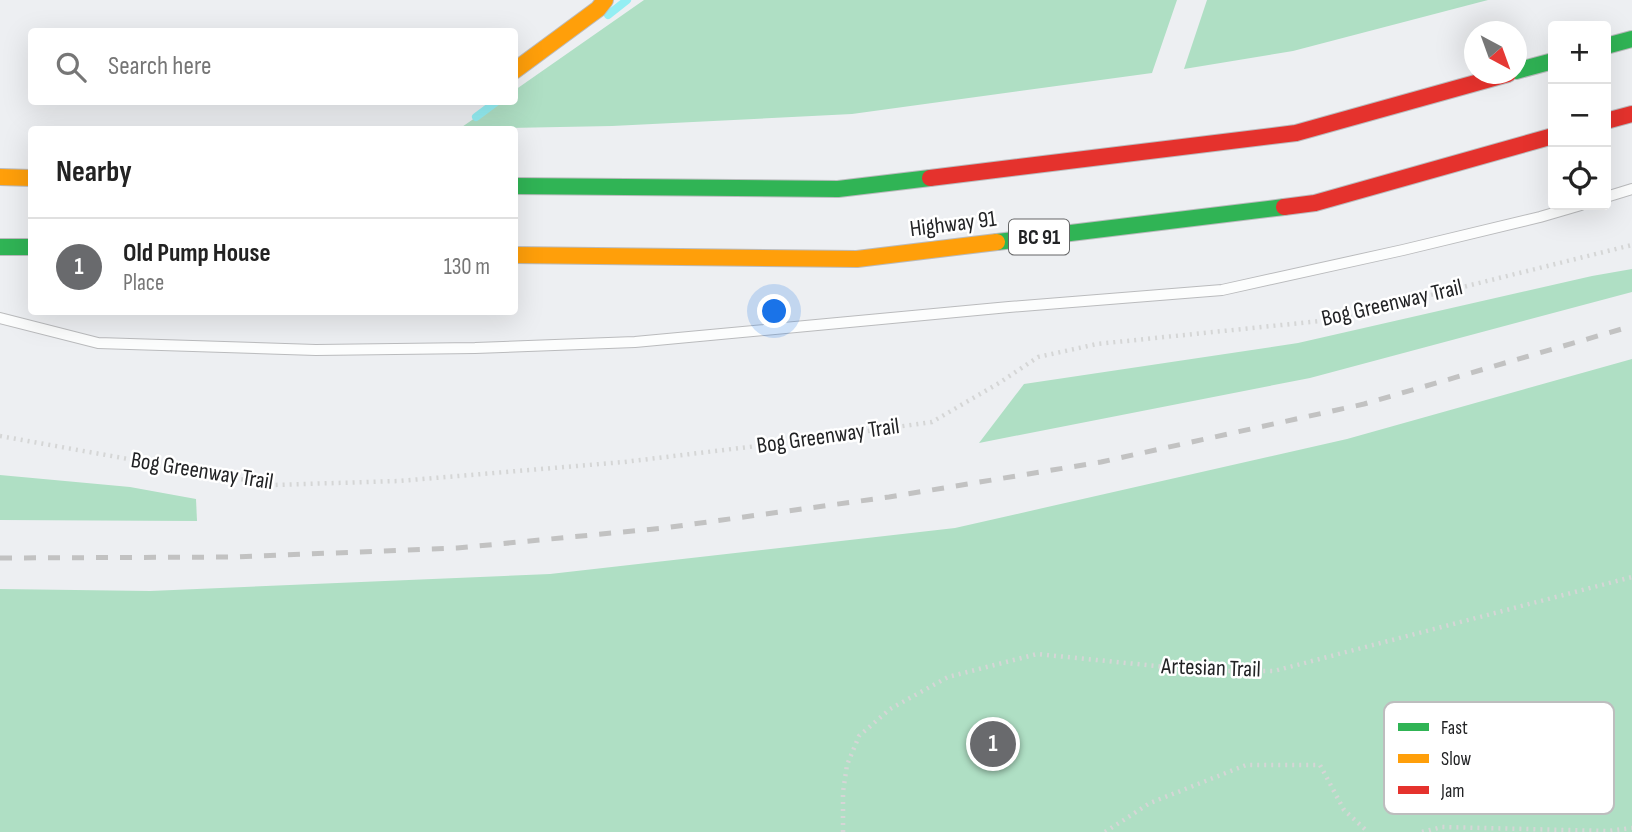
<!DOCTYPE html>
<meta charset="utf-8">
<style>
body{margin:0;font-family:"Sofia Sans Condensed",sans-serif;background:#f6f6f6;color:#222}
.controls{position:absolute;right:21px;top:21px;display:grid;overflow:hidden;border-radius:7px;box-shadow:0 7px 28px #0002}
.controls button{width:63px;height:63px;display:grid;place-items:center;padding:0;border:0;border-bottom:2px solid #e0e0e0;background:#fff;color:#222;font:35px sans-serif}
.compass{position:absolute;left:1464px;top:21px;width:63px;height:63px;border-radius:50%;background:#fff;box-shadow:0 7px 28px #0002;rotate:139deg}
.you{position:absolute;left:775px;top:312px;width:24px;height:24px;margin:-18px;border:5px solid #fff;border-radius:50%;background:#1a73e8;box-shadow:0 0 0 10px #1a73e833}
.badge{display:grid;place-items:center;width:46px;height:46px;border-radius:50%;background:#696a6d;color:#fff;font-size:23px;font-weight:700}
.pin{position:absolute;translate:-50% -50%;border:4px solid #fff;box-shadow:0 2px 7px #0006}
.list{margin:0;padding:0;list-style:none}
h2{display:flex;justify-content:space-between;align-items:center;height:91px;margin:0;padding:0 28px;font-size:30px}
h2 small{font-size:23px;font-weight:400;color:#767676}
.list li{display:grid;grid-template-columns:46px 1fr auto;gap:21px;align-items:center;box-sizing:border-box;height:98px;padding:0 28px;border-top:2px solid #e0e0e0}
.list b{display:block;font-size:26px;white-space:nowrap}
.list p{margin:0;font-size:23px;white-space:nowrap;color:#767676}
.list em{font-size:23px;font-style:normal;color:#767676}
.icon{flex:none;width:38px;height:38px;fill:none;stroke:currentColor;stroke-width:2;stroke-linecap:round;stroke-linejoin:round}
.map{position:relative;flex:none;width:1632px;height:832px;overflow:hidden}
.search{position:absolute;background:#fff;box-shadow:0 7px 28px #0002;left:28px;top:28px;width:490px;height:77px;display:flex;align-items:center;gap:18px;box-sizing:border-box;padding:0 24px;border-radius:7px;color:#767676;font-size:26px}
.panel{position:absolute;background:#fff;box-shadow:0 7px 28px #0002;left:28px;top:126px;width:490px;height:189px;border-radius:7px}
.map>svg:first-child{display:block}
.forest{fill:#afdfc4}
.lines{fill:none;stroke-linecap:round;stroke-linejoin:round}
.stream{stroke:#94eef3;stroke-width:8}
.lane-casing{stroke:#babbbd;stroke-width:12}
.fast-casing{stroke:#babbbd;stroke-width:18}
.slow-casing{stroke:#babbbd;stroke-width:18}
.jam-casing{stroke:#babbbd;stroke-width:18}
.path{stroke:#d5d6d6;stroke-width:4.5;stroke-dasharray:2 5;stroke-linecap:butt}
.lane{stroke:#fcfdfd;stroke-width:10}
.fast{stroke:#30b455;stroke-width:16}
.slow{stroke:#ff9f0a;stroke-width:16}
.jam{stroke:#e5322d;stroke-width:16}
.rail{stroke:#c2c2c2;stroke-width:5;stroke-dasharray:12 12;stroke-linecap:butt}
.labels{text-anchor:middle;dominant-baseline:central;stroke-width:5;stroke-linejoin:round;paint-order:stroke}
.shield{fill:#fff;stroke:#646566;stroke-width:2}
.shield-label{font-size:21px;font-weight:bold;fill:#222325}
.street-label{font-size:23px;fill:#222325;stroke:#fff}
.key{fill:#fff;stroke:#bdbdbe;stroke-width:2}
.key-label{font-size:19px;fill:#222325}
</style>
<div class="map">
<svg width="1632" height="832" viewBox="0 0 1632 832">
<rect width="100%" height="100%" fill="#edeff2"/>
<!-- forest -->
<g class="forest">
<path d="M644,0H1177L1152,73L852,114L612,126L459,129L498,102H514L515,90Z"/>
<path d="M1207,0H1488L1293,51L1184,69Z"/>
<path d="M1632,269V292L1310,378L979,443L1024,384L1298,343L1592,276Z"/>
<path d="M1632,359V832H0V589L150,591L550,574L955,528L1347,439Z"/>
<path d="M0,475L130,487L196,499L197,521L0,520Z"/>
</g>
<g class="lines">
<!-- stream -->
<g class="stream">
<path d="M608,15L627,0"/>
<path d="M476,117L496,102"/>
</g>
<!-- lane casing -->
<g class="lane-casing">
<g id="lane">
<path d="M1606,197L1632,189"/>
<path d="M0,318L98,343L316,350L475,348L635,342L1009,307L1222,290L1403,250L1540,217L1581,205"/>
</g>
</g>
<!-- fast casing -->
<g class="fast-casing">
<g id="fast">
<path d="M1606,46L1632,39"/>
<path d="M1516,71L1553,61"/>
<path d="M514,186L838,189L930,178"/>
<path d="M997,242L1284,207"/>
<path d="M0,247H32"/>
</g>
</g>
<!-- slow casing -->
<g class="slow-casing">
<g id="slow">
<path d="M514,71L598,9L605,0"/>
<path d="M0,177L32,178"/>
<path d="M514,255L857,259L997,242"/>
</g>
</g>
<!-- jam casing -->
<g class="jam-casing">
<g id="jam">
<path d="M1606,121L1632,114"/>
<path d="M930,178L1296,133L1508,74"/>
<path d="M1284,207L1315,203L1553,136"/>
</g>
</g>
<!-- path -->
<g class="path">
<path d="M0,436L273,485L399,481L624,462L782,443L932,422L999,383L1038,357L1097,344L1330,320L1632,245"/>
<path d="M843,832V792L847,765L859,736L890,709L948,677L1037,654L1206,671H1274L1632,577"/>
<path d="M1105,832L1150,803L1246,765H1320L1344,810L1368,832"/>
<path d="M1422,832L1442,827L1608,831L1632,828"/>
</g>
<!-- lane -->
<use href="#lane" class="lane"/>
<!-- fast -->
<use href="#fast" class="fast"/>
<!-- slow -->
<use href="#slow" class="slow"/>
<!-- jam -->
<use href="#jam" class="jam"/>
<!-- rail -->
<path class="rail" d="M0,558L234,557L457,548L664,528L889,497L1101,462L1364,404L1632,326"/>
</g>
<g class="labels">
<!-- shield labels -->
<rect class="shield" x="1009" y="219.5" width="60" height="35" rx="5"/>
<g class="shield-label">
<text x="1039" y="237">BC 91</text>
</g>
<!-- street labels -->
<g class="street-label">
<text transform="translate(953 224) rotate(-7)">Highway 91</text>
<text transform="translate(1392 303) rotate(-13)">Bog Greenway Trail</text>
<text transform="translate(828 436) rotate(-8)">Bog Greenway Trail</text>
<text transform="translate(202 471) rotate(9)">Bog Greenway Trail</text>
<text transform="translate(1211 668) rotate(2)">Artesian Trail</text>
</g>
</g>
<!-- legend -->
<rect x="1384" y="702" width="230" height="112" rx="10" class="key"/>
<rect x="1398" y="723" width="31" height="8" fill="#30b455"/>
<rect x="1398" y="754" width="31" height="9" fill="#ff9f0a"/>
<rect x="1398" y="786" width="31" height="8" fill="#e5322d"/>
<g class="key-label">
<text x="1441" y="734">Fast</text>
<text x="1441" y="765">Slow</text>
<text x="1441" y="797">Jam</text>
</g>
</svg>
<div class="controls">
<button>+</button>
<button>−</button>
<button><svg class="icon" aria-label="locate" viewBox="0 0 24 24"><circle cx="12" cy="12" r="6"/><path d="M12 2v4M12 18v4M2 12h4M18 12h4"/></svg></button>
</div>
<svg class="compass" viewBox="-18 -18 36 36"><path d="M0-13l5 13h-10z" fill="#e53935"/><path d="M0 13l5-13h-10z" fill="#767676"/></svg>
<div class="you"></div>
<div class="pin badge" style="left:993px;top:744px">1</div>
<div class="search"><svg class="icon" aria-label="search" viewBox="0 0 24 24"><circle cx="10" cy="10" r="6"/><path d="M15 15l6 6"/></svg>Search here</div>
<section class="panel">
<h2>Nearby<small></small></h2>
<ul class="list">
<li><span class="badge">1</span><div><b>Old Pump House</b><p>Place</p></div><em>130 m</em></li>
</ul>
</section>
</div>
